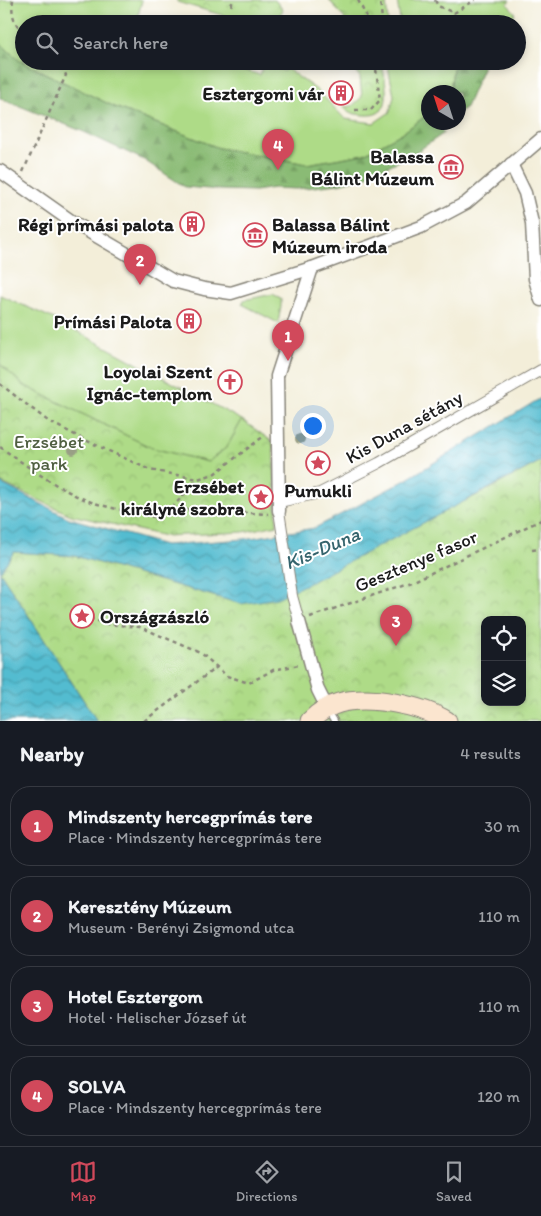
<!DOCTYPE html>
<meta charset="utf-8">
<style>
body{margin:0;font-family:Itim,sans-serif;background:#20242c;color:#f1f3f6}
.controls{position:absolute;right:15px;bottom:15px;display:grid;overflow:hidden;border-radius:10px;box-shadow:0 2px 8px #0003}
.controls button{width:45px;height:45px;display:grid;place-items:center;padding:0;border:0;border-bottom:1px solid #363941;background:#171b24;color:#f1f3f6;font:25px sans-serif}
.compass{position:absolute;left:421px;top:85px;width:45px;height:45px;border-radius:50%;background:#171b24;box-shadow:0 2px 8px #0003;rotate:321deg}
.you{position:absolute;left:312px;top:425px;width:18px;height:18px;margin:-12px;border:4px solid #fff;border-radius:50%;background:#1a73e8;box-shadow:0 0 0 8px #1a73e833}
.badge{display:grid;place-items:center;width:32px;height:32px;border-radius:50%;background:#d1495b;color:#fff;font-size:16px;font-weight:700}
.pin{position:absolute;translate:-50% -41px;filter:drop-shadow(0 1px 2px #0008)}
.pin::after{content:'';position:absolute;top:26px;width:18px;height:15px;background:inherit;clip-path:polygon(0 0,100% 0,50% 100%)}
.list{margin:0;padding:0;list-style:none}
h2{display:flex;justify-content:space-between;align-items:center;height:65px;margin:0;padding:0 20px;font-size:21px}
h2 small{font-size:16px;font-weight:400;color:#9ea1a6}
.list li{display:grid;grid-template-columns:32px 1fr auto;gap:15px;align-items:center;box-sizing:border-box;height:80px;margin:0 10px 10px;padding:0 10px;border:1px solid #363941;border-radius:20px}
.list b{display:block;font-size:19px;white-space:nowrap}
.list p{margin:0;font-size:16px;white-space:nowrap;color:#9ea1a6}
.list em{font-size:16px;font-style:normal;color:#9ea1a6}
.icon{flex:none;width:28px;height:28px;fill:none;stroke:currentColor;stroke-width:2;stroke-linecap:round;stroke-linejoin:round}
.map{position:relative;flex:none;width:541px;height:721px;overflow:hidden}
.search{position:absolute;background:#171b24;box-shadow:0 2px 8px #0003;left:15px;right:15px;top:15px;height:55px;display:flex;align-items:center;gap:12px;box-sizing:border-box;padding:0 18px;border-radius:28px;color:#9ea1a6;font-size:19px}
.sheet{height:425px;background:#171b24}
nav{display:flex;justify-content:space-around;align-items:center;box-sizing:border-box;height:70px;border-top:1px solid #363941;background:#171b24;font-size:14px;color:#9ea1a6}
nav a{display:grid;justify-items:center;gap:2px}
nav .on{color:#d1495b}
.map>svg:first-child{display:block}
.green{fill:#aedb87;stroke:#657c52}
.forest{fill:url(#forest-firs);stroke:#536c48}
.park{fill:url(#park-crowns);stroke:#657c52;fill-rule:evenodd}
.water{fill:url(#water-waves);stroke:#386c76}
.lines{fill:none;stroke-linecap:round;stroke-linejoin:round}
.service-casing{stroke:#88857a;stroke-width:9}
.pedestrian-casing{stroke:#88857a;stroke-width:12}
.minor-casing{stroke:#88857a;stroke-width:15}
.secondary-casing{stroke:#88857a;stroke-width:21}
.path{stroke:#88857a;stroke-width:2.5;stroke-dasharray:4 4;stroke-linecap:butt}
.service{stroke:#fff;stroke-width:6}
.pedestrian{stroke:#fff;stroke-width:10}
.minor{stroke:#fff;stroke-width:12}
.secondary{stroke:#fbe5cf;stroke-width:19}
.tree{fill:#999f85}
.labels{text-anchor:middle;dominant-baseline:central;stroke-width:4;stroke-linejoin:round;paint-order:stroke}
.poi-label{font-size:19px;font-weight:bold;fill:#1c1c1c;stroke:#fff;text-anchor:end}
.street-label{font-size:19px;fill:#1c1c1c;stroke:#fff}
.park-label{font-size:19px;fill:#4f5f41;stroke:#fff}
.water-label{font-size:20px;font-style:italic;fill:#35646d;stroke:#fff}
</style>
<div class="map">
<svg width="541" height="721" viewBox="0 0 541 721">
<defs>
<pattern id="forest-firs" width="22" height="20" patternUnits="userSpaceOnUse" patternTransform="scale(1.25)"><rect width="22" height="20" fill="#8abb74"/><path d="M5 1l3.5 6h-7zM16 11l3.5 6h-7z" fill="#76a064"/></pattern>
<pattern id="park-crowns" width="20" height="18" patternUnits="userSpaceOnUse" patternTransform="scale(1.25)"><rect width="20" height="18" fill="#aedb87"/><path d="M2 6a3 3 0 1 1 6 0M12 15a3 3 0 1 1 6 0" fill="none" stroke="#95bb74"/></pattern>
<pattern id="water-waves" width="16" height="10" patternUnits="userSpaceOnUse" patternTransform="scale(1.25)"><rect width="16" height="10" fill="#53bcd0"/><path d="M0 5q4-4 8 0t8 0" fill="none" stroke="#4498a8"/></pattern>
</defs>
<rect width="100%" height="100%" fill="#fff"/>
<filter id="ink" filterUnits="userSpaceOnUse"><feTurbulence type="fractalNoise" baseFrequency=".02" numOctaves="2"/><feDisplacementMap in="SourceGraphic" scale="10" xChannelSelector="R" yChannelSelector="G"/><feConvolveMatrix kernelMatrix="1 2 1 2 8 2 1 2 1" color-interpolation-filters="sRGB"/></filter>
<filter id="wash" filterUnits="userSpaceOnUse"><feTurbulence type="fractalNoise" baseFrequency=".0096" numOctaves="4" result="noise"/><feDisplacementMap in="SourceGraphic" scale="20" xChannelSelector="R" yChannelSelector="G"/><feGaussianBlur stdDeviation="1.12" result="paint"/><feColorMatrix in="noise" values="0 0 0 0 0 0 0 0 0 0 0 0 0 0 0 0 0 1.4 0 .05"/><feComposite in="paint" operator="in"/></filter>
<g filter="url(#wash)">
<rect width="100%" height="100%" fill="#f3eed9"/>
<!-- green -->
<g class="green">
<path d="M0,0H142L136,24H24V61H215L260,75L264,63L284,71L286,68L318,91L345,119L374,123L390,112L394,96L387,61H466L453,69L451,84L452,92H428V114L404,132L364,154L307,164L219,148L115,107L20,61L0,43Z"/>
<path d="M397,0H510L507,4L515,12L511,24H398L400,20Z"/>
<path d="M273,294L281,299V306L278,323L242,304L244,300Z"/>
<path d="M0,295L52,318L242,420L227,447L208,462L152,448L23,385L0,364Z"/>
</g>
<!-- forest -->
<g class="forest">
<path d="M0,43L20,61L115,107L219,148L307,164L364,154L404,132L428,114V122L446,123L440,128L444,133L412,155L362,178L338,184L297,189L274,188L255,191L221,190L185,187L144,160L84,132L0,98Z"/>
<path d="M466,61H478L483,68L466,107L459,112L458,92H452L451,84L453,69Z"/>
</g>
<!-- park -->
<g class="park">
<path d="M177,0H275L283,10L273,24H253L177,2Z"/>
<path d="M329,0H386L388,24H341L345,19Z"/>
<path d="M347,61H382C384,80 397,118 364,115C355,114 350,114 343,107L352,106L362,97L360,77Z"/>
<path d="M0,364L23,385L152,448L208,462L227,447L242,420L273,442L277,525L243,532L165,536L71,515L0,482Z"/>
<path d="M541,461V721H97L0,572L14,552L75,556L241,604L480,494ZM485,620H522V702H485Z"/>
</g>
<!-- water -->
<path class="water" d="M541,398V461L309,583L277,598L241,604L75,556L14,552L0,572L97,721H0V483L69,518L165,545L244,539L315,528L402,482Z"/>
</g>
<g filter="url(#ink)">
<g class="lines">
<!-- service casing -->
<g class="service-casing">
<path id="service" d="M331,716L334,721"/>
</g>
<!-- pedestrian casing -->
<g class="pedestrian-casing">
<g id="pedestrian">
<path d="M279,502L320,493L379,463L541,370"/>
<path d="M279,511L292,596L299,621"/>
</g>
</g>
<!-- minor casing -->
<g class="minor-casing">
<g id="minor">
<path d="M511,164L525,193L532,223L535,279L541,300"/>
<path d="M0,171L71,221L173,281L204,289L231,293L312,268L421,227L466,203L541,139"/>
<path d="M279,511L277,376L312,268"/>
<path d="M299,621L318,690L327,708"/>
</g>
</g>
<!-- secondary casing -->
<g class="secondary-casing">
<path id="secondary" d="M310,721C318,713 328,706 339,703C369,695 421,705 447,721"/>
</g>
<!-- path -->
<g class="path">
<path d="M13,0C11,11 13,25 24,31"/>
<path d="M358,0L370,24"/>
<path d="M435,0L438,6L454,13L475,0"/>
<path d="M231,6L233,0"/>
<path d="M370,21L382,20L380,0"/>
<path d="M355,110H371L380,100L375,61"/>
<path d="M23,172L66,75L61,66L53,61"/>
<path d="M0,384L48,421L83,439L150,470L198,479"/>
<path d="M0,447C27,466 55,487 86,500C107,508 132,512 154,517L162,516L171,509L198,479L214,474L264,436"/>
<path d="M171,509L268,514"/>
<path d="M532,550L541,549"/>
<path d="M82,616L107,624L140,627L201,653L227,676L249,683L273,670L299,665"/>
<path d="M310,617L412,582L541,520"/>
<path d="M144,721L217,667"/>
</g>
<!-- service -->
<use href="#service" class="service"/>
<!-- pedestrian -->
<use href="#pedestrian" class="pedestrian"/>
<!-- minor -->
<use href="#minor" class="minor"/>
<!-- secondary -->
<use href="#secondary" class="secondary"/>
</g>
<!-- trees -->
<g class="tree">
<circle cx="300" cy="439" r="5"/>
<circle cx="73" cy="450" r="5"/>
<circle cx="150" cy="509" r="5"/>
</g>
</g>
<!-- icons -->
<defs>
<g id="building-ring" transform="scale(1.25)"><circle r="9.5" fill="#fff" stroke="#d1495b" stroke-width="1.5"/><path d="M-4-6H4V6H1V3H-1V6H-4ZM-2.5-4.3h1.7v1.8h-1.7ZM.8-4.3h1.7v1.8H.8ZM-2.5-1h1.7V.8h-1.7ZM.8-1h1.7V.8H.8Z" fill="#d1495b"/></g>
<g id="museum-ring" transform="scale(1.25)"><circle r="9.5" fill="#fff" stroke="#d1495b" stroke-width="1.5"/><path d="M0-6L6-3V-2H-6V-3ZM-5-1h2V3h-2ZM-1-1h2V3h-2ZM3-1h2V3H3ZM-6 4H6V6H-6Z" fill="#d1495b"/></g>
<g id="church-ring" transform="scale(1.25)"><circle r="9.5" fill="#fff" stroke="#d1495b" stroke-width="1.5"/><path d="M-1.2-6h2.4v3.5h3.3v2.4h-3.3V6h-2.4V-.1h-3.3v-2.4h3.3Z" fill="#d1495b"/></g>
<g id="sight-ring" transform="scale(1.25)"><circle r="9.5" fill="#fff" stroke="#d1495b" stroke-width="1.5"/><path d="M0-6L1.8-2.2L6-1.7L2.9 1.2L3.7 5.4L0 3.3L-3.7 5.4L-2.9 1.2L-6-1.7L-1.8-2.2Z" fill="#d1495b"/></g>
</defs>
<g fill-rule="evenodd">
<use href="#building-ring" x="341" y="93"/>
<use href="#museum-ring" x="451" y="167"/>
<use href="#building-ring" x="192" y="224"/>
<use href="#museum-ring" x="255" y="235"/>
<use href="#building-ring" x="189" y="321"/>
<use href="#church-ring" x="230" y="382"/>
<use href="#sight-ring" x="318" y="463"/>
<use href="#sight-ring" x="261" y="497"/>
<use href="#sight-ring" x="82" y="616"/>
</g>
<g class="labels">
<!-- poi labels -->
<g class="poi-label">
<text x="324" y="93">Esztergomi vár</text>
<text x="434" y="156">Balassa<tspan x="434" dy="22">Bálint Múzeum</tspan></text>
<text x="174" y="224">Régi prímási palota</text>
<text x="272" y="224" text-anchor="start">Balassa Bálint<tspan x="272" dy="22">Múzeum iroda</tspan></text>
<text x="172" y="321">Prímási Palota</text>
<text x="212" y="371">Loyolai Szent<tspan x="212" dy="22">Ignác-templom</tspan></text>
<text x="244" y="486">Erzsébet<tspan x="244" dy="22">királyné szobra</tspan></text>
<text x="318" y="490" text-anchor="middle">Pumukli</text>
<text x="100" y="616" text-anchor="start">Országzászló</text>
</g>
<!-- street labels -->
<g class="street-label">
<text transform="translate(404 427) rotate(-29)">Kis Duna sétány</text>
<text transform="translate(416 561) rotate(-23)">Gesztenye fasor</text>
</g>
<!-- park labels -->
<g class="park-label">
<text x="49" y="441">Erzsébet<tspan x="49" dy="22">park</tspan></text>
</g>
<!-- water labels -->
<g class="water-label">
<text transform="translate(322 548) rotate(-23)">Kis-Duna</text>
</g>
</g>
</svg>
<div class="controls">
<button><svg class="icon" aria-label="locate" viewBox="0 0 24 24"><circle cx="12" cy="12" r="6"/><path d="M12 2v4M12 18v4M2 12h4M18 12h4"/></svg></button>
<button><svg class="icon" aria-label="layers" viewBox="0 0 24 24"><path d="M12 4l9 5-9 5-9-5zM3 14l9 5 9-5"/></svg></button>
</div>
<svg class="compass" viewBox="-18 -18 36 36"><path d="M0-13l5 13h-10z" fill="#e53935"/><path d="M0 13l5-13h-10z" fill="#9ea1a6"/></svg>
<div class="you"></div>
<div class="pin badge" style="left:288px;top:361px">1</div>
<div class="pin badge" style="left:140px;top:285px">2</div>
<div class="pin badge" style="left:396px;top:646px">3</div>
<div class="pin badge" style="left:278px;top:170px">4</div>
<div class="search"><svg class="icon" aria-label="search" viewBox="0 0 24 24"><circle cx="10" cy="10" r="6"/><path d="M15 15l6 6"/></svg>Search here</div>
</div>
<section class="sheet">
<h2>Nearby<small>4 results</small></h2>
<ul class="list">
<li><span class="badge">1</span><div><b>Mindszenty hercegprímás tere</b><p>Place · Mindszenty hercegprímás tere</p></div><em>30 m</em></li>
<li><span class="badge">2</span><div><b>Keresztény Múzeum</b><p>Museum · Berényi Zsigmond utca</p></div><em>110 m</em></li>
<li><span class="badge">3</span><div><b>Hotel Esztergom</b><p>Hotel · Helischer József út</p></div><em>110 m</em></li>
<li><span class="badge">4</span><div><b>SOLVA</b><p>Place · Mindszenty hercegprímás tere</p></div><em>120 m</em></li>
</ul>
</section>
<nav>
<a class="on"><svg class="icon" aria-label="map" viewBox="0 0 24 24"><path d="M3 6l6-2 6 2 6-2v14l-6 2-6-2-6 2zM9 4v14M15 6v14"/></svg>Map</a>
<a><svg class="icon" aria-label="directions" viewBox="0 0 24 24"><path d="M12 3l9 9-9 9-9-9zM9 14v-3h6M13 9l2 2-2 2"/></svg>Directions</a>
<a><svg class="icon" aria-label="saved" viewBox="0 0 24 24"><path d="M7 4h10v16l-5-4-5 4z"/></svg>Saved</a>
</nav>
